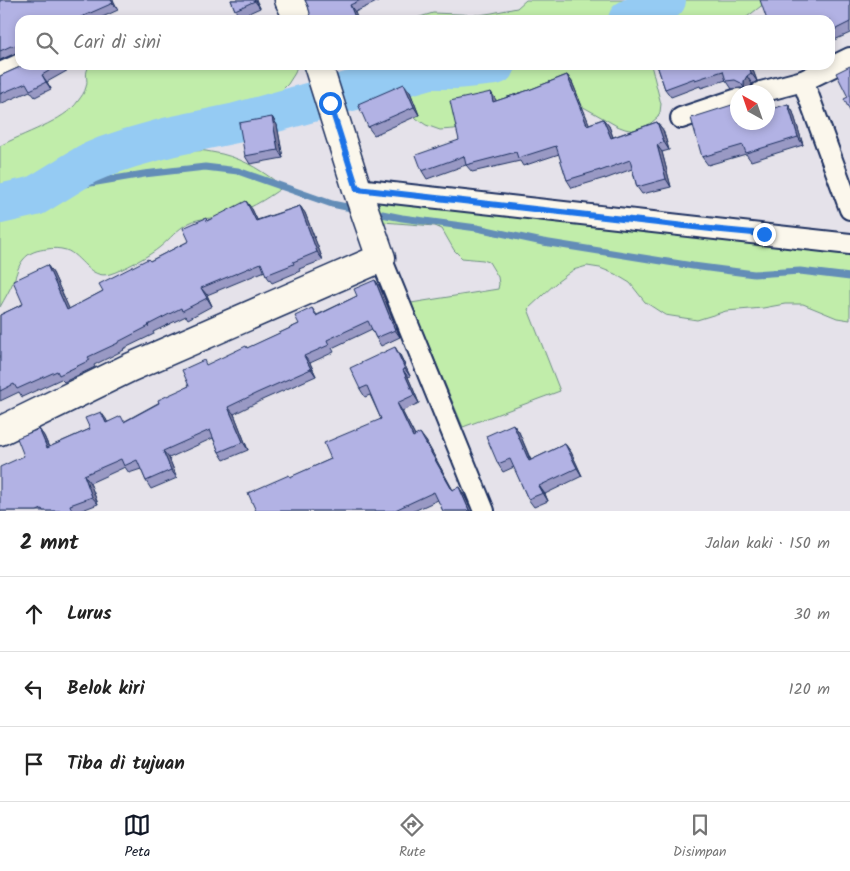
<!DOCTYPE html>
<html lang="id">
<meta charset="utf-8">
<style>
body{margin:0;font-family:Kalam,sans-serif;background:#f2f2f2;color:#222}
.compass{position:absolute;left:730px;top:85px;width:45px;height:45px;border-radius:50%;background:#fff;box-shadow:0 2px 8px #0003;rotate:320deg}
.stop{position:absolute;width:15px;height:15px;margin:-11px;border:4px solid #1a73e8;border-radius:50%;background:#fff}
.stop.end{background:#1a73e8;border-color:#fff;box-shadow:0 1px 5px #0008}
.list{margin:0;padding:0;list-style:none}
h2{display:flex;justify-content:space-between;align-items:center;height:65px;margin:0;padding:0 20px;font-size:21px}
h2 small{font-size:16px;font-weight:400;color:#767676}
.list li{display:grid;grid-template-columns:32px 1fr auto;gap:15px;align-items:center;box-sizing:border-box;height:75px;padding:0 20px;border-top:1px solid #e0e0e0}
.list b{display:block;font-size:19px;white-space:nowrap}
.list em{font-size:16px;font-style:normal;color:#767676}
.icon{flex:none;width:28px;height:28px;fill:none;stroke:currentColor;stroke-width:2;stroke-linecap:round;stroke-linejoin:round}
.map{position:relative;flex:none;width:850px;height:511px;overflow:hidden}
.search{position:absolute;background:#fff;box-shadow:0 2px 8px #0003;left:15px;right:15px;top:15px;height:55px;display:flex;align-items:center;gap:12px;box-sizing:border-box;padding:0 18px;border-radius:15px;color:#767676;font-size:19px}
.sheet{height:290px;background:#fff}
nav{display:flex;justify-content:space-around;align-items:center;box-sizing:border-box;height:70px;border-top:1px solid #e0e0e0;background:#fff;font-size:14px;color:#767676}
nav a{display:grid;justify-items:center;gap:2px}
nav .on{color:#111827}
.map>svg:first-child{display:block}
.green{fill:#c1edaa;stroke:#6e8e84}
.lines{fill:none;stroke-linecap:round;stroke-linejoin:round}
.stream{stroke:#648db7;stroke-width:7}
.river{stroke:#95cbf3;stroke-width:40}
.street-casing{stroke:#1b2f5e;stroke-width:24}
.secondary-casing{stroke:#1b2f5e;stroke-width:31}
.street{stroke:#fbf7ec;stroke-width:20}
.secondary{stroke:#fbf7ec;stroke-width:28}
.wall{fill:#9999c4;stroke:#1b2f5e}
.shaded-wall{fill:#7d7da0;stroke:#1b2f5e}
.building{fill:#b2b2e4;stroke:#1b2f5e}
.route{stroke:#1a73e8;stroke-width:6}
</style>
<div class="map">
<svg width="850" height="511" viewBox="0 0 850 511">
<rect width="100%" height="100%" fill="#e5e2ea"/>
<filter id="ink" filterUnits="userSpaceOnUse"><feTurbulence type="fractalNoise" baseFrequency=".02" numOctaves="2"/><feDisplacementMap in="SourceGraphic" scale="10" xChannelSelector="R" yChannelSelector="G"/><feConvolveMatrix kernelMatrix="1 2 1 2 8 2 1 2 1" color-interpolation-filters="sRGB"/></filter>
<g filter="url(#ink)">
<!-- green -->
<g class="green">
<path d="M526,0H769L743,20H410L433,13L479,15L492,13L517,8Z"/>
<path d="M90,65H297L295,73L288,84L278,94L265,104L248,113L220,116L195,128L185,139L187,149C193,152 199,150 206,151C211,152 217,153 222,154C246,160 264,172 283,187C265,200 247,211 226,216C214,219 200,217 189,223C177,229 170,239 160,247C151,255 121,271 110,274C90,280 81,255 66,250C59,248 53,248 47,249C38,250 29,252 23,260C18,266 17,273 14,280C10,290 5,298 0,307V146C21,134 65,121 78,101C81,97 85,92 86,87C89,79 83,74 90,65Z"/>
<path d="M376,65H651L661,104L660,112L658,117L651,123L642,129L634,131L625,129L617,126L571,100L454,129L440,130L426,125L407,112L385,99L372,96L359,98L350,95L345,88L346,83L372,69Z"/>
<path d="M378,198L850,247V320L837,318L803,304H785L763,308L726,311L697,320L665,315L645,302L630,283L615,274L600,268L587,266L573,270L557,282L528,309L560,391L463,427L411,303L498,289L499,284L498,277L489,262L483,260L462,258L454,250L442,229L435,226L383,222L379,219Z"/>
</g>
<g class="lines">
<!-- stream -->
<g class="stream">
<path d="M35,196L73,186L144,174L205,167L238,171L332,204L356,209"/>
<path d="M372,212L402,218L477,228L543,242L693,266L754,274L800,271L850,277"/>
</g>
<!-- river -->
<g class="river">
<path d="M628,20L666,0"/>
<path d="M0,204L35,196L87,164L106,156L130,148L169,137L236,123L430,69H455L495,65"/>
</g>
<!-- street casing -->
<g class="street-casing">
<g id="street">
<path d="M0,73L20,64"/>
<path d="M803,81L850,209"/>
<path d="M761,92L803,81L850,58"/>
<path d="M681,118L738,99"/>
<path d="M357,189L850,244"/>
<path d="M381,258L484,511"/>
</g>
</g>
<!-- secondary casing -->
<g class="secondary-casing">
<g id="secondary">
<path d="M289,0L299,20"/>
<path d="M0,431L129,368L381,258L357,189L318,65"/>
</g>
</g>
<!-- street -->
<use href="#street" class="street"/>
<!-- secondary -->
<use href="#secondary" class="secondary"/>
</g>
<!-- wall -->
<g class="wall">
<path d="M0,0H113L118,10L96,20H20V52L16,53L0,60Z"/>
<path d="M231,0H256L260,8L240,17L235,10Z"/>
<path d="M305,0H381L355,12L310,13L308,6Z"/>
<path d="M850,0V33L830,42V20Z"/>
<path d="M23,65H71L72,68L47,82L51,89L35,97L30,91L0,104V76L20,67Z"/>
<path d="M351,65H364L354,69Z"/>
<path d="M657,65H751L757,81L752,84L750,88V92H744V89L741,88L732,89L726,80L701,88L700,86L671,97L665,89Z"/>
<path d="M567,75L572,82L589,124L603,119L609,126L613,137L657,122L663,130L669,150L662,152L671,187L642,194L637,187L632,169L605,179V178L572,188L567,180L559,154L523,166L520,161L472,172L466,165L427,179L422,171L459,140L496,100V101L529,90Z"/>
<path d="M410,92L419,115L374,135L368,127Z"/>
<path d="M735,104L738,122L788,104L793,112L803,145L751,161L746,154L708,165L702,157Z"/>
<path d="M272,117L277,125L283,158L250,164L245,156Z"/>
<path d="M300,206L305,213L323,260L299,269L300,271L272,283L266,275L265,271L207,295L212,306L188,319L186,316L153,332L154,334L123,349L124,350L94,365L95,367L64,382L61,379L22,397L19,392L0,401V315L23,304L47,265L53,273L69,309L103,291L150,261L189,241L208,220L252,209L257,220Z"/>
<path d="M375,280L380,287L400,337L381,346L376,338L372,329L332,348L334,352L310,363L316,376L262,400L234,414L248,450L224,460L219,452L213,438L169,458L177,478L151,489L146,481L141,469L129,473L125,467L90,483L98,504L80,511H0L24,456L39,429L44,436L49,447L90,429L106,419L107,422L125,421L189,386L208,365L248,348L299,324L312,308L317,315L357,296Z"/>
<path d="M400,355L410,376L408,377L419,403L402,411L415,436L426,441L453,490L459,487L464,495L472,511H443L438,500L414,511H256L291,477L331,459L381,419L370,395L365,397L360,389Z"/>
<path d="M513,424L519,432L531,460L565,444L571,452L582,476L545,494L548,501L534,507L528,499L514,467L503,472L498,464Z"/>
</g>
<!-- shaded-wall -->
<g class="shaded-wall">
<path d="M111,0H113L118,10L113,3Z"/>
<path d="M254,0H256L260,8Z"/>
<path d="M350,5L355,12L358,20H356Z"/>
<path d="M749,65H751L757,81L751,73Z"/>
<path d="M42,75L47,82L51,89L46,82Z"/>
<path d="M567,75L572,82L593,133L587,125Z"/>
<path d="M747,76L752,84L750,88V92H747L744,88V81Z"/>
<path d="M404,84L410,92L419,115L414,107Z"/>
<path d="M491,92L496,100L498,110L493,102Z"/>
<path d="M788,104L793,112L803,145L798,137Z"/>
<path d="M272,117L277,125L283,158L278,150Z"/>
<path d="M603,119L609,126L616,146L611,138Z"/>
<path d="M657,122L663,130L669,150L664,142Z"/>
<path d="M657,145L662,152L671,187L666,179Z"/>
<path d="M246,201L252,209L261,228L256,221Z"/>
<path d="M300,206L305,213L323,260L317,252Z"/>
<path d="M47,265L53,273L73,317L67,310Z"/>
<path d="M375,280L380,287L400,337L395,330Z"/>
<path d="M201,288L207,295L212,306L207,298Z"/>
<path d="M395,347L400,355L410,376L405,369Z"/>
<path d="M304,356L310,363L316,376L311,369Z"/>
<path d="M403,370L408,377L419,403L414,395Z"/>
<path d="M397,403L402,411L419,444L413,437Z"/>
<path d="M228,407L234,414L248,450L243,442Z"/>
<path d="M101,412L106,419L111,430L106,423Z"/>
<path d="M513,424L519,432L534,469L529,461Z"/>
<path d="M39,429L44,436L52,455L47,448Z"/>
<path d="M420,433L426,441L457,498L452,490Z"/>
<path d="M565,444L571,452L582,476L577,468Z"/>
<path d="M163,451L169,458L177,478L171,470Z"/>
<path d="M84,475L90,483L98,504L92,497Z"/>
<path d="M539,486L545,494L548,501L543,493Z"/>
<path d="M459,487L464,495L472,511H470L469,510Z"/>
</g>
<!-- building -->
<g class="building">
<path d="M0,0H111L113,3L79,18L80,20H20V47L17,45L11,46L0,51Z"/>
<path d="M231,0H254L255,1L235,10Z"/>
<path d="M305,0H361L350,5L356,20H308L310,13L308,6Z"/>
<path d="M760,0H850V22L830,32V20H767Z"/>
<path d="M733,17V20H726Z"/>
<path d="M23,65H59L42,75L46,82L30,90L26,83L0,94V76L20,67Z"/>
<path d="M657,65H749L751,73L747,76L744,81V88L747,92H744V88L741,83L735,80L726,81L723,71L695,80V78L665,89Z"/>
<path d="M850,66V111L844,99L848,97L836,73Z"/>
<path d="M567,75L587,125L603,119L611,138L657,122L664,142L657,145L666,179L637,187L630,160L600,171V170L567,180L556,146L518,158L516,152L466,165L464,156L422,171L416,155L459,140L450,101L491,92L493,102L529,90Z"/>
<path d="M404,84L414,107L368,127L358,104Z"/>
<path d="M738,102V122H768V110L788,104L798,137L746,153L743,145L702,157L691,118L735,104Z"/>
<path d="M272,117L278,150L245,156L239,123Z"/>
<path d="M246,201L256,221L300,206L317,252L293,262L294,264L266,275L261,263L201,288L207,298L182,311L181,308L148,325L149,326L118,342V343L88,357L90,360L59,375L57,371L17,389L14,384L0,391V315L23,304L13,281L47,265L67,310L103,291L99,284L148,259L150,261L189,241L183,228L206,218L207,221Z"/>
<path d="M375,280L395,330L376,338L368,321L327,340L329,345L304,356L311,369L257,393L228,407L243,442L219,452L210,430L163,451L171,470L146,481L137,460L124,466L121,459L84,475L92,497L70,505L72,511H43L42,509L37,511H0V467L24,456L17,438L39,429L47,448L90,429L85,418L101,412L106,423L121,416L124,422L159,403L158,400L189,386L182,370L204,360L206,365L246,346L247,348L299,324L295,316L312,308L316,316L357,296L354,289Z"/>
<path d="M395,347L405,369L403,370L414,395L397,403L413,437L420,433L452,490L459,487L469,510L466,511H443L434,492L393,511H256L248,493L289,475L290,477L331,459L324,443L381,419L367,386L360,389L350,368Z"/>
<path d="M513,424L529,461L565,444L577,468L539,486L543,493L528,499L510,459L498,464L486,436Z"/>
</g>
</g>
<g class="lines" filter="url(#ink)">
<!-- route -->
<path class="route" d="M330,103L357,189L711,229L764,234"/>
</g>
</svg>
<svg class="compass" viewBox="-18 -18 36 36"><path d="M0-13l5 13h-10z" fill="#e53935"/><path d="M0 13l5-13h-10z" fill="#767676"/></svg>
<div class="stop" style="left:330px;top:103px"></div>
<div class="stop end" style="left:764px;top:234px"></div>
<div class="search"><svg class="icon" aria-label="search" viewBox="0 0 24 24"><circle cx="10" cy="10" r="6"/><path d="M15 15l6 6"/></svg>Cari di sini</div>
</div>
<section class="sheet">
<h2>2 mnt<small>Jalan kaki · 150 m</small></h2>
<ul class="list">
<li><svg class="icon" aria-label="ahead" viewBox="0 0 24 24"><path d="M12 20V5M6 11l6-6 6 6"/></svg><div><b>Lurus</b></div><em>30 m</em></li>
<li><svg class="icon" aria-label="left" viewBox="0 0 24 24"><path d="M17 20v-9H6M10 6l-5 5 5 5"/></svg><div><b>Belok kiri</b></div><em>120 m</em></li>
<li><svg class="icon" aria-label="arrive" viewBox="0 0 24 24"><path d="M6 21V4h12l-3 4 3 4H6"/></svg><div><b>Tiba di tujuan</b></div></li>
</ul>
</section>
<nav>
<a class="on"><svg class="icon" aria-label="map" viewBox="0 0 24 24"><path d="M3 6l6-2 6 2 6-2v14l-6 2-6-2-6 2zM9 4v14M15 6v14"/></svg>Peta</a>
<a><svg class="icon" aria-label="directions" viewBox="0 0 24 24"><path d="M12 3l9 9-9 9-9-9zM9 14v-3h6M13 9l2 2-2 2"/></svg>Rute</a>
<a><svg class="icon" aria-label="saved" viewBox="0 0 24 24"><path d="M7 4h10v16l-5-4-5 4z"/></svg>Disimpan</a>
</nav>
